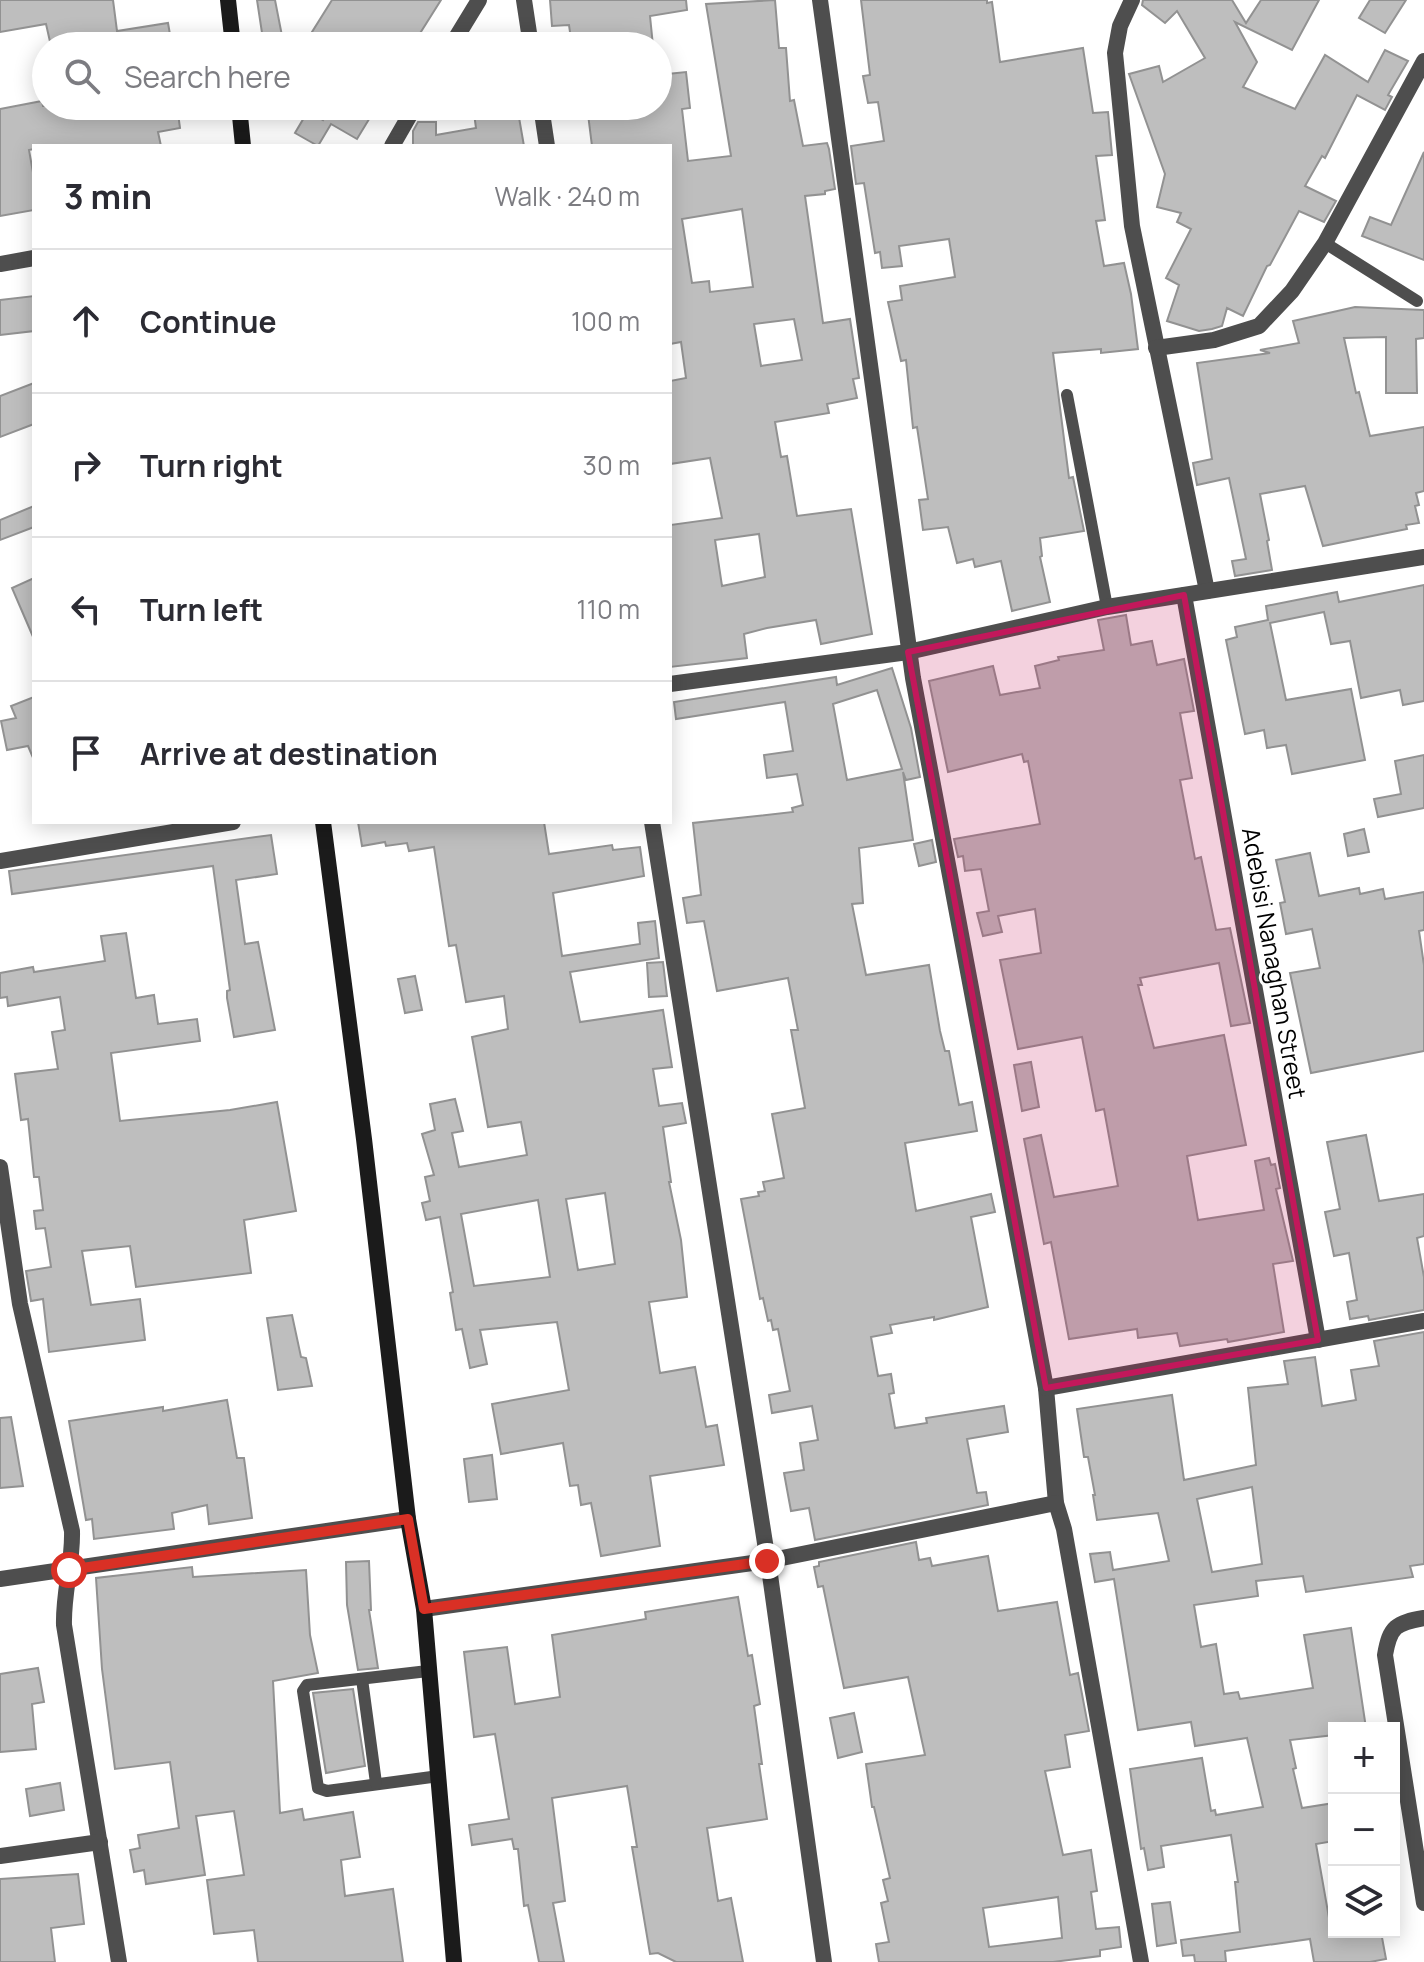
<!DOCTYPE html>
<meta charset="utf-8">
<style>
body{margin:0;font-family:Manrope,sans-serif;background:#f7f7f7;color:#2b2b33}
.controls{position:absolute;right:24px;bottom:24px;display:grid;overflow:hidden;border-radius:0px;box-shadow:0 4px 20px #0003}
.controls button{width:72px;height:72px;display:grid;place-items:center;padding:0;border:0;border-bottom:2px solid #e1e1e2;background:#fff;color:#2b2b33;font:40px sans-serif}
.stop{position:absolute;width:24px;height:24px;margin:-18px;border:6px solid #d93025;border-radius:50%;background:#fff}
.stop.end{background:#d93025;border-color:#fff;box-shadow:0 2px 8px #0008}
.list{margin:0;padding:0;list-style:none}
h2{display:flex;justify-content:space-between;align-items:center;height:104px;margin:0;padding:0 32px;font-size:34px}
h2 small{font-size:26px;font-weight:400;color:#7c7c81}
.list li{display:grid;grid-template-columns:52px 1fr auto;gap:24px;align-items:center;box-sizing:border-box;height:144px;padding:0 32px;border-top:2px solid #e1e1e2}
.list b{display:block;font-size:30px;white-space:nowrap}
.list em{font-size:26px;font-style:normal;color:#7c7c81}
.icon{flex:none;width:44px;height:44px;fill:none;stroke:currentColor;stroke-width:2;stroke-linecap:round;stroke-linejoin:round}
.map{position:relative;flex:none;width:1424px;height:1962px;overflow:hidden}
.search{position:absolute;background:#fff;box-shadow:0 4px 20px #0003;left:32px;top:32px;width:640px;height:88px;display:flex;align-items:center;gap:20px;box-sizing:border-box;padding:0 28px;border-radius:44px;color:#7c7c81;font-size:30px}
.panel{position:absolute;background:#fff;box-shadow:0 4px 20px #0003;left:32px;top:144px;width:640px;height:680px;border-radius:0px}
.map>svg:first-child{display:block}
.building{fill:#bebebe;stroke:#929292;stroke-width:2;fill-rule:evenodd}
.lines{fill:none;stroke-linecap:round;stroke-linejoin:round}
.lane{stroke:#4e4e4e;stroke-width:12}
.street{stroke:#4e4e4e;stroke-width:16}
.secondary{stroke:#1b1b1b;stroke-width:16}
.route{stroke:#d93025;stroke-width:10}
.marked{fill:#c2185b;fill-opacity:0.2;stroke:#c2185b;stroke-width:6;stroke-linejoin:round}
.labels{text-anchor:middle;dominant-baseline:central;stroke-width:6;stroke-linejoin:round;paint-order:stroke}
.street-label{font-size:24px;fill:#000;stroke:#fff}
</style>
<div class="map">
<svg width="1424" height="1962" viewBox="0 0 1424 1962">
<rect width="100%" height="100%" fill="#fff"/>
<!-- building -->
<g class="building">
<path d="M0,0H113L117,31L168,23L172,46H51L46,24L0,32Z"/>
<path d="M257,0H275L284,46H264Z"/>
<path d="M332,0H441L412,46H317L307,40Z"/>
<path d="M550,0H686L687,10L650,16L653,46H572L569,25L552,26Z"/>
<path d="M775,0L779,48H786L790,101L794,100L803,146L827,143L829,149L835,189L825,191V194L805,196L823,323L850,319L859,378L853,379L857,398L827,404L829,413L775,422L781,457L787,456L797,516L851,509L872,634L821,644L816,620L767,628L744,634L747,658L670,667V525L722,518L710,458L670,464V381L686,378L681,342L670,344V146H592L587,106H658V75L686,72L690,108L682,109L688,161L731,156L706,4ZM742,209L753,287L710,292L709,281L692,283L682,219ZM794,319L802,360L761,366L754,324ZM759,534L765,577L722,586L715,540Z"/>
<path d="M861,0H987V3L992,2L1000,62L1083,48L1093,113L1108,112L1112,155L1096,156L1105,220L1096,221L1104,266L1124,263L1131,294L1138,349L1101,353V349L1053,353L1069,478L1073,477L1084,531L1040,538L1042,556L1040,557L1050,602L1012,611L1001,561L975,567L973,559L957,563L948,527L923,530L919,500L928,499L917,427L913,428L906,360L901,361L888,302L902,300L900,286L955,277L949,239L899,246L902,266L882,268L880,252L875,253L864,183L856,184L851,146L884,141L878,102L868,103L863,76L870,75Z"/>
<path d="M1143,0H1232L1246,23L1261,0H1319L1292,50L1235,22L1257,62L1243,87L1295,109L1325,55L1368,82L1385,50L1408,61L1388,95L1392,97L1385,110L1357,95L1325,158L1322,156L1305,186L1336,201L1324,222L1299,211L1270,265L1267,266L1243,316L1227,308L1222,326L1212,329L1199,331L1167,321L1179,285L1166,278L1191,229L1177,222L1181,213L1157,207L1165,174L1129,74L1159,66L1163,82L1205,58L1177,11L1165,23L1142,5Z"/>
<path d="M1370,0H1406L1385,33L1359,18Z"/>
<path d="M42,101L43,106H177L180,128L158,132L161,146H34V149L29,150L34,178V210L0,216V109Z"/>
<path d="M331,106H377L357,139L331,124L318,146L295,133L308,111L323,120Z"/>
<path d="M473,106H517L524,146H413V131L418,122H436V135L476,128Z"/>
<path d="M1424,152V260L1362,236L1370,217L1391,225Z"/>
<path d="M34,296V331L0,335V300Z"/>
<path d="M1355,307L1424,310V338L1416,339L1417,393H1386V337L1344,338L1356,393L1359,392L1370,436L1424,427V491L1416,493L1419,505L1415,506L1419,523L1406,525L1407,529L1323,546L1305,486L1260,494L1269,540L1267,541L1272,570L1235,576L1232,561L1246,559L1229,478L1197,485L1193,463L1212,459L1197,363L1270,353L1260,350L1299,343L1293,321Z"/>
<path d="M34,383V424L0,437V396Z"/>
<path d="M34,506V527L0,540V520Z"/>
<path d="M34,578V639L12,588Z"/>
<path d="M1424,585V701L1403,705L1400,690L1361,698L1350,641L1331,644L1324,612L1270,623L1286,700L1351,689L1365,760L1292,774L1286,745L1267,748L1264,730L1245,734L1226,640L1237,637L1235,627L1268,620L1266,606L1337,592L1339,602Z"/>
<path d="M1126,615L1131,645L1152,641L1157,665L1184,659L1194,711L1180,713L1192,778L1180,780L1195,859L1201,857L1216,930L1230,928L1250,1023L1231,1026L1219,963L1140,978L1142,985H1138L1154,1048L1224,1035L1246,1145L1187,1156L1198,1220L1264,1210L1255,1161L1269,1158L1271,1165L1275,1164L1280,1188L1276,1189L1293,1261L1273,1264L1284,1332L1228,1342L1227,1339L1180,1346L1177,1333L1138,1338L1137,1329L1069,1339L1051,1242L1044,1244L1024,1139L1041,1135L1054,1197L1118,1186L1104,1109L1096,1111L1082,1037L1018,1049L1000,960L1041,953L1035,909L998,916L1002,932L983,936L977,913L989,911L981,869L965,871L963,856L958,857L954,839L1040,824L1028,761L1024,762L1022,754L948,772L929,681L993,666L1000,695L1040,688L1035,666L1059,660L1058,657L1104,650L1098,620Z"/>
<path d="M892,668L911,728L920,777L906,780L903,772L913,840L859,848L863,903L852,904L866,975L929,965L940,1031L945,1051H949L959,1105L972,1102L977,1131L905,1143L916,1211L991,1194L995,1212L971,1217L988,1307L934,1320V1317L890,1325L892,1333L871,1337L878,1376L891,1374L894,1393L889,1394L895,1428L927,1423L926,1418L1004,1406L1008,1432L967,1439L977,1493L986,1492L988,1505L815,1540L809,1508L791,1511L784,1473L804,1470L800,1443L818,1440L812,1406L772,1413L769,1395L790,1391L778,1329L773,1330L771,1320L768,1321L763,1298L760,1299L741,1199L759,1196L758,1192L765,1191L763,1182L784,1178L772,1114L805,1108L791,1030H798L788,978L717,991L704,921L687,923L683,898L701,895L693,823L793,812L792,808L803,805L797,774L767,778L764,755L793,751L785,702L676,719L674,702L836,677L837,685ZM877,690L902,769L847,780L833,704Z"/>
<path d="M34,697V760L28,746L7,750L1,721L16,718L11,706Z"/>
<path d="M1424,755V808L1378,817L1374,799L1401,794L1395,761Z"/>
<path d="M358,822H544L549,854L612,845L613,850L640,847L644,876L553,893L562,956L640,944L638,923L655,921L659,958L570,972L580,1022L663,1010L672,1067L653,1069L659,1106L682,1103L686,1123L663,1127L671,1182H669L681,1240L687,1297L649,1302L660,1373L695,1367L706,1427L717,1425L724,1465L650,1476L660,1546L601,1556L591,1503L581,1505L578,1485L570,1486L563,1443L501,1454L492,1404L569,1390L557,1322L480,1330L487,1364L470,1368L462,1329L456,1330L450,1293L453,1292L440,1217L426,1220L422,1203L430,1201L425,1177L434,1175L422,1134L435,1130L430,1104L455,1099L463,1131L452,1133L459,1167L527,1155L521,1122L488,1127L472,1037L508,1029L504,996L466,1002L456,945L449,946L434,847L409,851L407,843L386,846L385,842L362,846ZM605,1193L615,1264L578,1270L566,1199ZM538,1200L550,1277L474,1286L461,1214Z"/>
<path d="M1364,829L1369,852L1348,856L1344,834Z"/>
<path d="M271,835L277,874L236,880L245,944L258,942L275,1030L234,1037L227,998V991L230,990L213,866L12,894L9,871Z"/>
<path d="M932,840L936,862L919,866L914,844Z"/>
<path d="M1310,853L1319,896L1359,888L1360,894L1383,889L1385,899L1424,892V930L1419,931L1424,965V1051L1311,1073L1290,973L1320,968L1312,929L1286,934L1280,903L1285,902L1276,860Z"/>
<path d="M126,933L136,998L154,995L158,1024L197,1019L200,1041L111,1053L120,1121L230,1110L277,1102L296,1211L244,1220L251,1273L136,1287L130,1246L82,1251L91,1305L140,1299L145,1340L49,1352L43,1299L31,1301L26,1271L51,1267L45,1228L36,1229L34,1211L43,1210L39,1177H34L28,1119L21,1120L15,1074L58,1069L52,1032L65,1030L60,997L8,1006L7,997L0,998V973L33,967L34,972L105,961L101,936Z"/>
<path d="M663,962L667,996L649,997L647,963Z"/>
<path d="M415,976L422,1010L405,1013L398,979Z"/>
<path d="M1031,1062L1039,1107L1022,1111L1014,1065Z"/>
<path d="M1366,1135L1379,1201L1424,1194V1236L1417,1238L1424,1277V1310L1369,1320L1368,1316L1350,1319L1347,1302L1357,1300L1349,1253L1334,1256L1325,1212L1340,1209L1327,1142Z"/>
<path d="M292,1315L301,1357L306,1358L312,1386L278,1390L267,1318Z"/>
<path d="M1424,1332V1564L1410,1566L1413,1577L1306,1592L1303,1576L1256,1581L1258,1596L1194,1605L1201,1647L1216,1644L1224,1694L1238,1692L1240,1699L1313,1688L1304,1635L1351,1628L1366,1728H1334V1735L1290,1740L1296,1768L1293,1769L1302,1808L1334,1803V1841L1316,1844L1332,1935L1381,1932L1386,1959L1370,1962H1314L1310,1939L1225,1951L1226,1962H1195L1194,1955L1183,1956L1181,1940L1240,1932L1235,1882H1238L1231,1835L1161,1846L1164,1867L1148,1870L1144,1848L1141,1849L1130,1769L1202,1758L1211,1811L1215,1810L1216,1815L1263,1807L1247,1738L1195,1746L1191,1722L1138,1730L1114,1579L1095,1582L1090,1554L1110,1552L1113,1570L1169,1561L1158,1513L1097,1520L1093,1495H1095L1088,1457H1084L1077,1409L1172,1395L1184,1480L1256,1465L1248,1388L1288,1384L1284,1361L1315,1357L1322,1406L1356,1400L1351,1370L1379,1366L1374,1341ZM1252,1487L1262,1564L1212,1572L1197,1499Z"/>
<path d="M227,1400L237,1458H244L252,1518L209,1524L207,1505L172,1513L174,1529L94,1539L92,1519L86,1520L69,1421L163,1407V1411Z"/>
<path d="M11,1417L23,1486L0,1488V1418Z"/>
<path d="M492,1455L497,1499L469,1502L464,1459Z"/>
<path d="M916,1542L919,1560L930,1558L932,1566L988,1556L998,1611L1057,1602L1070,1675L1078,1673L1089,1731L1065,1735L1070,1767L1045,1771L1063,1855L1091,1850L1097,1891L1091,1892L1096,1929L1119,1927L1121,1947L1100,1950V1956L1053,1962H879L876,1944L889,1942L881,1903L888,1901L883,1880L890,1878L874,1807H872L866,1764L925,1755L908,1677L844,1688L823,1586L818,1587L814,1567L819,1566V1562ZM1058,1897L1062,1938L989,1947L983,1908Z"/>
<path d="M369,1561L371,1610H369L378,1668L358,1670L347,1605L346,1562Z"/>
<path d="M192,1567L193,1577L306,1570L310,1635L318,1673L273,1681L280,1813L302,1809L304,1820L353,1812L360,1857L341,1860L345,1896L393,1889L403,1962H258L254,1930L214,1934L207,1880L244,1875L234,1811L196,1816L205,1875L146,1884L144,1870L134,1872L130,1850L140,1848L138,1835L179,1828L170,1762L115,1769L102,1669L96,1578Z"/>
<path d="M738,1597L748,1656L752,1655L760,1704L754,1706L762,1764H759L767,1819L707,1828L718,1901L731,1898L743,1962H676L658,1953L650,1954L632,1847H637L627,1786L552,1798L565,1901L553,1903L564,1962H539L528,1905L524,1906L518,1849H514L512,1839L472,1845L469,1825L509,1819L495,1734L474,1737L464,1652L507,1647L515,1704L560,1697L552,1635L646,1619L645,1612Z"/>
<path d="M38,1668L44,1702L32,1704L36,1749L0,1752V1674Z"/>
<path d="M353,1689L365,1766L326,1773L313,1693Z"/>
<path d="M854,1713L862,1752L838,1758L830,1718Z"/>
<path d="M60,1783L64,1810L30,1816L26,1789Z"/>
<path d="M78,1874L84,1924L51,1928L55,1962H0V1879Z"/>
<path d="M1170,1902L1176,1943L1157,1946L1152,1904Z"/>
</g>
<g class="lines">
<!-- lane -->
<g class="lane">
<path d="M1325,243L1417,301"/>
<path d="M1067,395L1107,607"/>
<path d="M428,1671L307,1685L303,1691L318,1788L327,1791L439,1776"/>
<path d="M362,1679L376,1783"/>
</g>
<!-- street -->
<g class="street">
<path d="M524,0L531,46"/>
<path d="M820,0L913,678L1046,1388L1056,1503L1064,1529L1141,1962"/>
<path d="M1132,0L1120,26L1115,53L1132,226L1207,591"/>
<path d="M451,46L479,0"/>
<path d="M541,106L547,146"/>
<path d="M392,146L415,106"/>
<path d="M0,264L34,258"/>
<path d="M1156,348L1214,340L1259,326L1292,291L1325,243L1424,61"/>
<path d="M1184,595L1318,1340"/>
<path d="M670,684L908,652L1107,607L1424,557"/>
<path d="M652,822L770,1575L824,1962"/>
<path d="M0,861L233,822"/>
<path d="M0,1167L20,1304L72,1531C73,1563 63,1593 64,1625L119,1962"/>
<path d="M1046,1388L1424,1321"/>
<path d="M0,1579L408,1519"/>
<path d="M424,1609L767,1561L1056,1503"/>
<path d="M1424,1618C1396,1623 1390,1626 1385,1655L1424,1903"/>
<path d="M0,1856L100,1842"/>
</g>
<!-- secondary -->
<g class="secondary">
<path d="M228,0L233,46"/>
<path d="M239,106L243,146"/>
<path d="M323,822L364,1139L408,1519L424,1609L454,1962"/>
</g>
</g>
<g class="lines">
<!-- route -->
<path class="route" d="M69,1570L408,1519L424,1609L767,1561"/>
</g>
<!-- marked area -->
<path class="marked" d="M1184,595L1318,1340L1046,1388L908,652Z"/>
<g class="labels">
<!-- street labels -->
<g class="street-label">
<text transform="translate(1275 963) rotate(80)">Adebisi Nanaghan Street</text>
</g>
</g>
</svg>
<div class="controls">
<button>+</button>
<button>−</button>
<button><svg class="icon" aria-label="layers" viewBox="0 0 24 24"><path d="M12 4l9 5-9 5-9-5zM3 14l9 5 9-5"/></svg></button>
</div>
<div class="stop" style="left:69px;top:1570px"></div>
<div class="stop end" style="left:767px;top:1561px"></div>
<div class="search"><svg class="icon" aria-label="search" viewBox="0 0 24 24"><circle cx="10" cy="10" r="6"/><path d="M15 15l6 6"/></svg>Search here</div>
<section class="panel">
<h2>3 min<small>Walk · 240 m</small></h2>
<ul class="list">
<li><svg class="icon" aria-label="ahead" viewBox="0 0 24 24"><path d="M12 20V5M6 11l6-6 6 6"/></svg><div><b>Continue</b></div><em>100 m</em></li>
<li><svg class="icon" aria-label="right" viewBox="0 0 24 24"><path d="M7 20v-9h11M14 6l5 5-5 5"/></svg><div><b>Turn right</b></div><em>30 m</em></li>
<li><svg class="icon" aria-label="left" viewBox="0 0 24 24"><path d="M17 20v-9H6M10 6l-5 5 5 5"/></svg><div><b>Turn left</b></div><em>110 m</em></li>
<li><svg class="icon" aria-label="arrive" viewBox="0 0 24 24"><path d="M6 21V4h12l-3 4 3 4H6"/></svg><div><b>Arrive at destination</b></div></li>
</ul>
</section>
</div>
